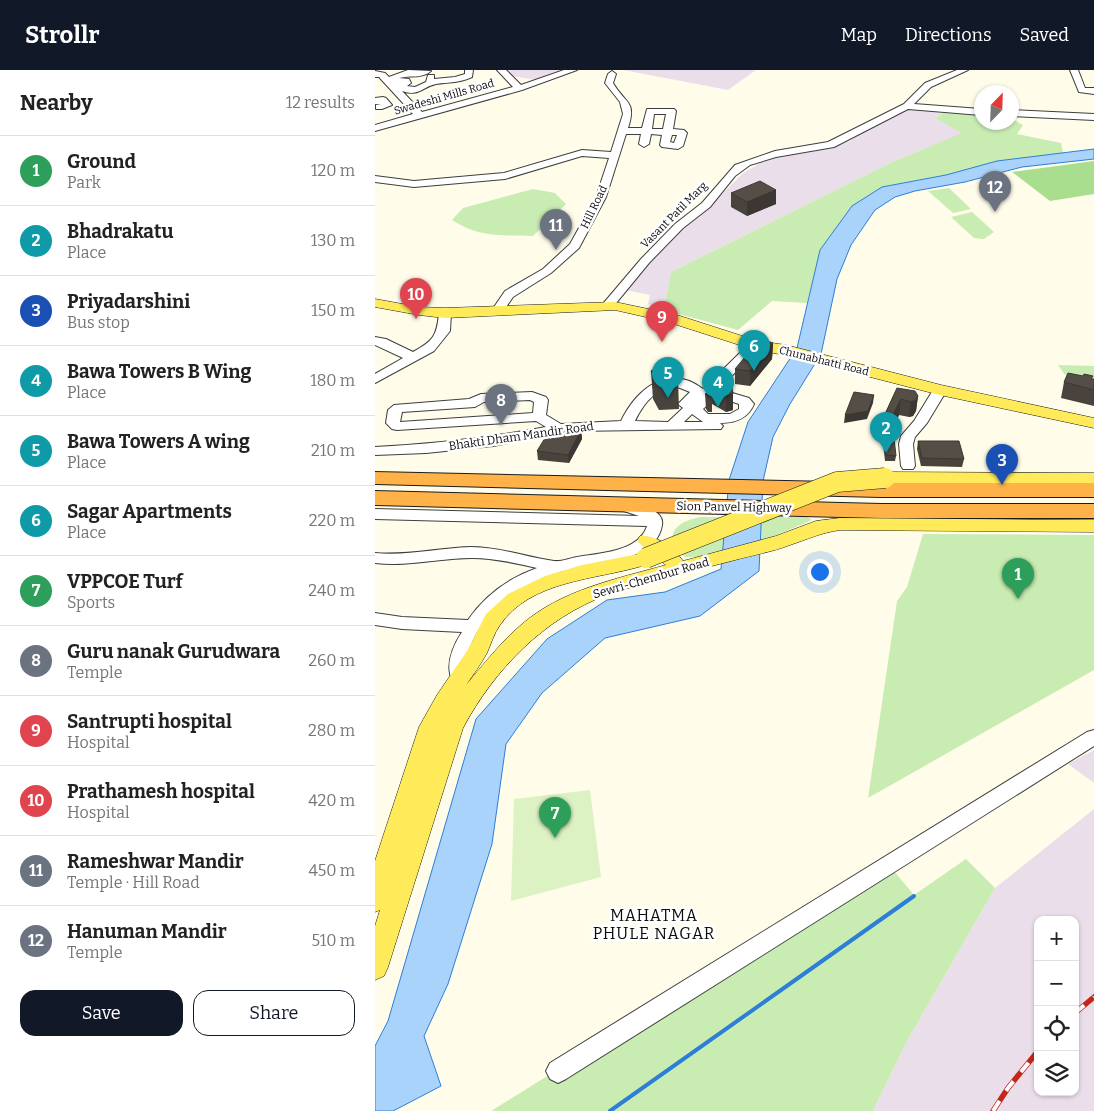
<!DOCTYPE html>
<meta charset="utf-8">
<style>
body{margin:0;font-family:Bitter,serif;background:#f2f2f2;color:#222}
.controls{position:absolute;right:15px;bottom:15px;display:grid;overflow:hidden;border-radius:10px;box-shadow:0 1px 4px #0004}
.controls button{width:45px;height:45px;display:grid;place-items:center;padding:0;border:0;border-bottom:1px solid #e0e0e0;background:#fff;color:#222;font:25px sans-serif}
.compass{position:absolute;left:599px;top:15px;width:45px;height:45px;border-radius:50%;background:#fff;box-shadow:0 1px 4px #0004;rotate:23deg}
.you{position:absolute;left:444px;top:501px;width:18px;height:18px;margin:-12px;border:4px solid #fff;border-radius:50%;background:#1a73e8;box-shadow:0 0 0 8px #1a73e833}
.badge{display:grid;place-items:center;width:32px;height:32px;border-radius:50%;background:#111827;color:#fff;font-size:16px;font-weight:700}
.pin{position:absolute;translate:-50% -41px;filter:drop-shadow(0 1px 2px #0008)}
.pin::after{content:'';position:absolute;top:26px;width:18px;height:15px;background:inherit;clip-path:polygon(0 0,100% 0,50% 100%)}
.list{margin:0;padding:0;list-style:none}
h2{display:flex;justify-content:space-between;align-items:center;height:65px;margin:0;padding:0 20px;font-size:21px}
h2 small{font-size:16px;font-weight:400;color:#767676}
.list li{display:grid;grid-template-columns:32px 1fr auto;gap:15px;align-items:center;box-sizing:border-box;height:70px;padding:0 20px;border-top:1px solid #e0e0e0}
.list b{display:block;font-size:19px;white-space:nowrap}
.list p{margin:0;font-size:16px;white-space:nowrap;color:#767676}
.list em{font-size:16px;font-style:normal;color:#767676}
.actions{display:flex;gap:10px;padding:15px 20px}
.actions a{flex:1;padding:11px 0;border:1px solid #111827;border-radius:15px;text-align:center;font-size:18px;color:#111827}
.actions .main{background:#111827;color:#fff}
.icon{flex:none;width:28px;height:28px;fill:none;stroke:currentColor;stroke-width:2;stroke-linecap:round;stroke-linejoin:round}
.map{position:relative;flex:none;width:719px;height:1041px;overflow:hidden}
header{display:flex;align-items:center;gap:30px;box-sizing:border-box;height:70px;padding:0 25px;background:#111827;color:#fff}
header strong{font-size:24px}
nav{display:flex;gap:28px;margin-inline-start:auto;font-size:18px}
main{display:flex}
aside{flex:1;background:#fff}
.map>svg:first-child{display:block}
.industrial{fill:#ebdeeb;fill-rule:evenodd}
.green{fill:#c8ecb1}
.forest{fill:#a9de8f}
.pitch{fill:#dcf2c3}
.water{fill:#aad3fb;stroke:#2c7ed7}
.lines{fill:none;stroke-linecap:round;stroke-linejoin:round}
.stream{stroke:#2c7ed7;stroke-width:4}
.minor-casing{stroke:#3e3e3e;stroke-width:2}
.major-casing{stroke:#1c1c1c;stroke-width:1}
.highway-casing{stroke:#1c1c1c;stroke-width:2}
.minor{fill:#fff;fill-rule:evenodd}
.major{fill:#ffeb5a;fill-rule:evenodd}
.highway{fill:#ffb248;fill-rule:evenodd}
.rail-casing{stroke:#c5261a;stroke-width:5.5}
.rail{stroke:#fff;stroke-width:4;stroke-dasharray:12;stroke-linecap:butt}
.major-bridge-casing{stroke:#1c1c1c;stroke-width:21;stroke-linecap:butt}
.major-bridge{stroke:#ffeb5a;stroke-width:20}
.wall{fill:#49433d}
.shaded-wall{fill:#3c3732}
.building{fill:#554e47;stroke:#3c3732}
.labels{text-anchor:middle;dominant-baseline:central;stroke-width:5;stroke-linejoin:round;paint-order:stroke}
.far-street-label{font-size:11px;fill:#0b0b0b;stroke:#fff}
.street-label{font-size:12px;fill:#0b0b0b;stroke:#fff}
.near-neighbourhood-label{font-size:16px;letter-spacing:1px;fill:#0b0b0b;stroke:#fff}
</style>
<header>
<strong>Strollr</strong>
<nav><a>Map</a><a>Directions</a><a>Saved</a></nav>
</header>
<main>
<aside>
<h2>Nearby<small>12 results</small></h2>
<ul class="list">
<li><span class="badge" style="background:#2e9e5b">1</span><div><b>Ground</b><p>Park</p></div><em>120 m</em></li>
<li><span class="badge" style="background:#0f9aa8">2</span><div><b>Bhadrakatu</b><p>Place</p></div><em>130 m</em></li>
<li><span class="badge" style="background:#1a4fb4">3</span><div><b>Priyadarshini</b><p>Bus stop</p></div><em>150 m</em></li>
<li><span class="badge" style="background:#0f9aa8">4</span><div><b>Bawa Towers B Wing</b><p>Place</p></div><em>180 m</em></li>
<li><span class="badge" style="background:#0f9aa8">5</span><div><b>Bawa Towers A wing</b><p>Place</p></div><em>210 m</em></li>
<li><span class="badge" style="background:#0f9aa8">6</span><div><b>Sagar Apartments</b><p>Place</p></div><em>220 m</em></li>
<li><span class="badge" style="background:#2e9e5b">7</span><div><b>VPPCOE Turf</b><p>Sports</p></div><em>240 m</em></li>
<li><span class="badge" style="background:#6b7280">8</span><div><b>Guru nanak Gurudwara</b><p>Temple</p></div><em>260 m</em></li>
<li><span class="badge" style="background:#e0444e">9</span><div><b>Santrupti hospital</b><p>Hospital</p></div><em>280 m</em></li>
<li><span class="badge" style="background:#e0444e">10</span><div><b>Prathamesh hospital</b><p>Hospital</p></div><em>420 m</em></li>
<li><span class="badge" style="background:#6b7280">11</span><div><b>Rameshwar Mandir</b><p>Temple · Hill Road</p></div><em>450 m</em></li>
<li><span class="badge" style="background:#6b7280">12</span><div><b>Hanuman Mandir</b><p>Temple</p></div><em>510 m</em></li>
</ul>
<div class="actions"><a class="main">Save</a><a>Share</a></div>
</aside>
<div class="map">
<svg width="719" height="1041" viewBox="0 0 719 1041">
<rect width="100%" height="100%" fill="#fffdea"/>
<!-- industrial -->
<g class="industrial">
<path d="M130,0H186L161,10L136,6Z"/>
<path d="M248,0H381L353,20Z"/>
<path d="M534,38L568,43L560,48L588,63L515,93L296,202L289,240L273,234L275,225L250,220L310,155L337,134L367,104L393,88L459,77L475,71L494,56Z"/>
<path d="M719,680V713L693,694Z"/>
<path d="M719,739V1041H498L532,971L620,818ZM663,850H700V1022H663Z"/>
</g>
<!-- green -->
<g class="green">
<path d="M568,43L606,45V52H636L637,49L648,55L642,64L686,73L688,83L622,91L571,105L507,117L445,180L432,233L397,231L363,260L289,240L296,202L515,93L587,63L560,48Z"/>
<path d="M574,118L596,139L578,143L553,121Z"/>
<path d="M158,119L180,123L191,134L158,166C126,165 105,168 77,150L88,138Z"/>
<path d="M597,142L619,162L609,169L599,168L576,147Z"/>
<path d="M683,295L719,296V313L690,305Z"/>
<path d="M325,447H432L437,450C400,466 350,488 310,487L297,474C296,455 309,451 325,447Z"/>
<path d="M548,464L719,465V600L493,728L522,531L532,517Z"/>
<path d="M591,789L620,818L532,971L498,1041H116L513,794L539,825Z"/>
</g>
<!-- forest -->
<path class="forest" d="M719,91V124L675,131L637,102Z"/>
<!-- pitch -->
<path class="pitch" d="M215,720L226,807L136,831L139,729Z"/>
<!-- water -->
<path class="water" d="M719,79V89L647,97L590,112L540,121L520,127L500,140L476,175L462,209L446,284L415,334L398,367L388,411L384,501L325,546L230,568L167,623L131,674L117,774L73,914L49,966L66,1016L18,1041H0V976L13,951L101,649L172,569L232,530L290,522L346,499L354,410L373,352L422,278L445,180L477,136L507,117L571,105L622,91Z"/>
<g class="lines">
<!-- stream -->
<path class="stream" d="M235,1041L539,826"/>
<!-- minor casing -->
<g class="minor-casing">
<g id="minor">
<path d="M33,0L56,1C47,9 35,5 24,8L34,9L36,13L32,16L40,17L51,12L53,5H59V9L80,7L90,4V0H98L97,7C85,13 74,12 61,14C47,17 44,27 27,21L47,42L138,17L122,0H131L146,15L189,0H202L147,20L0,61V55L38,44L4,7H0V1L10,3L14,7Z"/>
<path d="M582,0H593L556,17L539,34L606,39V45L533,39L459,77L401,87L375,95L360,106L335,137L308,158L274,193L237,238H229L227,235L266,189L300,154L327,133L360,95L400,81L453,72L529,34L550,13Z"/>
<path d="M695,0H703L710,18H719V24L704,22Z"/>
<path d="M237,1L241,4L238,13C250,34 262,30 253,58H267L272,39H299L301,41L298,59L309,60L312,63L308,76L303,79L287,77L285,75L287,65L276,64L274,74L269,77L264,74L266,64H251L231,127L204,178L176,203L138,227L127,243H119L117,240L130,221L168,199L195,174L221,127L234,88L207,86L130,109L39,117L0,112V106L39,111L129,103L207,80L236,82L248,44L245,32L230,13L233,4ZM279,44H291L288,59H277ZM297,65H302L299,73L295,72Z"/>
<path d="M8,27L11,28L17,35L7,39H1V35L6,34H0V28Z"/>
<path d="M636,40L719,44V50L636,46Z"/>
<path d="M70,239L76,243L75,261L59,281L0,313V304L28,288L0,275V267L11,269L38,282C58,271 62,266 64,243Z"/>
<path d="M380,271L386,275L384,278L344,319L374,328L379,334C373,349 360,353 345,353L348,356L346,359L195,361L118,376L51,383L0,385V377C58,374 114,368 171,357L161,351L22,360L17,359L11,353L13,340L19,335L94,329L106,324L157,322L171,327L173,330L171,345L186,354L246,351C262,318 294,293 328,319L376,272ZM300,316L315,322L303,334L308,338L293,352L260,351C268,334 281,318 300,316ZM337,325L364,334V339L355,344H333L328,339L338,330L335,327ZM155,330L159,332L158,343L25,352L27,342L100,337L109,332ZM317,344L328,352H309Z"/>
<path d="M565,316L572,320L552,353L540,367L538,374L540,396L538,399H528L526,396L524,374L526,366L539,351L560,317Z"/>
<path d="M248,431C259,434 290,438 287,455C281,495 211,493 182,503C162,509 144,519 128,532C113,544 96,566 93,586C91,595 95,604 90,612L84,614L78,612C69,595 78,576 87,562L27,559L0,555V543L27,547L93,550C110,525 134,508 162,498C141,493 119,488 97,488C64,488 33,497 0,493V483C32,486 63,478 96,477C125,477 151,487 179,491C186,492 195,488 202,487C224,483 264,482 272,456L0,449V439L264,446L243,439L240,436L243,433Z"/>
<path d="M719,660V676L191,1009L183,1013L175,1009L171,1001L175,993L712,662Z"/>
</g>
</g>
<!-- major casing -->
<g class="major-casing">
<g id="major">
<path d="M0,229L44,237L70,238L240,232L302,245L383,271L411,275L566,315L719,348V358L565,325L410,285L380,280L293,252L240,240L70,248L44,245L0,237Z"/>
<path d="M510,402L719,403V415L510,414L504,412L501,408L504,404Z"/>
<path d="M465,448L719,450V462L465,460C445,463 433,469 415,475C397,482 378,485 360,490C319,501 272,511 232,525C169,548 119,600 88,658L13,897L9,906L0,910V856L5,840L0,842V791L44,657L62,625L92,581L111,544L133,524L170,506L207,495L274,482L262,471L265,466C279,463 300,479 308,491L401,466L441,451ZM280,487L291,495C241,509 186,520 146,555C125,573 109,594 91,615C98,605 106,594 112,583C116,574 119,563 125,555C156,510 220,510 267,496L278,493Z"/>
</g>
</g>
<!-- highway casing -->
<g class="highway-casing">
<g id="highway">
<path d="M0,402L505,413H719V427H505L0,414Z"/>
<path d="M0,421L507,434H719V448H507L0,435Z"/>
</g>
</g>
<!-- minor -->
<use href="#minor" class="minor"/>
<!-- major -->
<use href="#major" class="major"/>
<!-- highway -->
<use href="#highway" class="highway"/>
<!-- rail casing -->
<g class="rail-casing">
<g id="rail">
<path d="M700,943L719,927"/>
<path d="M618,1041L633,1018L663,981"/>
</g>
</g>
<!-- rail -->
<use href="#rail" class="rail"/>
<!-- major-bridge casing -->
<g class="major-bridge-casing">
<path id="major-bridge" d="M271,488L462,412L510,408"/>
</g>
<!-- major-bridge -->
<use href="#major-bridge" class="major-bridge"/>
</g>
<!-- wall -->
<g class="wall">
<path d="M401,120V134L372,146L356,137V123Z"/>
<path d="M398,273L397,289L375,316L360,314V299Z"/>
<path d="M276,301L303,310L304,339L284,340L278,329Z"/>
<path d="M717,309H719V336L686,328L689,312Z"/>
<path d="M339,316L358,324V340L351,342L337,334V342H333L331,339L330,324Z"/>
<path d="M522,318L543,326L541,341L538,346L534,347L524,345L515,363L508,360L510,344Z"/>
<path d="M206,360L207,369L194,393L163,390L162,381Z"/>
<path d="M509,367L521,386L520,391H510L508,373Z"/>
<path d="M543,371L589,389L587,397L546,396L542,379Z"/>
</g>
<!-- shaded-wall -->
<g class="shaded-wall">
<path d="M401,120V134L372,146V132Z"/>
<path d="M398,273L397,289L375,316V301Z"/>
<path d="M358,324V340L351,342V326Z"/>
<path d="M499,325L498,333L492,349L469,353L470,345Z"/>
<path d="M543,326L541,341L538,346L534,347L536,332Z"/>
<path d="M526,329L524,345L515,363L517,347Z"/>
<path d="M206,360L207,369L194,393L193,385Z"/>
</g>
<!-- building -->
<g class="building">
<path d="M385,111L401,120L372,132L356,123Z"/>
<path d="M385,269L398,273L375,301L360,299Z"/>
<path d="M296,292L303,310L283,312L276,301L286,293Z"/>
<path d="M693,303L708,306L709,304L718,306L716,309H719V320L689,312Z"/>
<path d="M339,313L357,318L358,324L351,326L336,318L337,326H333L330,324L339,316Z"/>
<path d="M522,318L540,321L543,326L541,330L536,332L526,329L517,347L510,344Z"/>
<path d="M479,322L499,325L493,341L470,345Z"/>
<path d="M175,360H206L193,385L162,381Z"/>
<path d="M509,367L519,368L521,386L511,385Z"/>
<path d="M543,371H584L589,389L547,388Z"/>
</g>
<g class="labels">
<!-- far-street labels -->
<g class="far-street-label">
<text transform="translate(69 27) rotate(-16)">Swadeshi Mills Road</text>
<text transform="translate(219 137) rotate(-64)">Hill Road</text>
<text transform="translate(299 145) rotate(-45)">Vasant Patil Marg</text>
<text transform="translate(449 291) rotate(14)">Chunabhatti Road</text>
</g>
<!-- street labels -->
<g class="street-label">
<text transform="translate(146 366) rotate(-8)">Bhakti Dham Mandir Road</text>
<text transform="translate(359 437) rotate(1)">Sion Panvel Highway</text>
<text transform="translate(276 508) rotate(-16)">Sewri-Chembur Road</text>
</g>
<!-- near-neighbourhood labels -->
<g class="near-neighbourhood-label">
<text x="279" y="845">MAHATMA<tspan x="279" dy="18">PHULE NAGAR</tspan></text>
</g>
</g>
</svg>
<div class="controls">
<button>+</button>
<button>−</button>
<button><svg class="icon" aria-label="locate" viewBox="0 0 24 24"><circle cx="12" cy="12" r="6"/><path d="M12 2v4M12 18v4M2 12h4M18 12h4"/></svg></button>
<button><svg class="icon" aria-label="layers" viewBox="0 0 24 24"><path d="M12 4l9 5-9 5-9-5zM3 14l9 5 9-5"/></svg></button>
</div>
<svg class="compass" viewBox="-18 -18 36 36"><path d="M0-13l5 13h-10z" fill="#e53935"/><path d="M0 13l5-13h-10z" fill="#767676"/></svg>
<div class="you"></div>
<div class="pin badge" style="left:643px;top:529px;background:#2e9e5b">1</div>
<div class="pin badge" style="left:511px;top:383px;background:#0f9aa8">2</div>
<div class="pin badge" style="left:627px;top:415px;background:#1a4fb4">3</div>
<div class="pin badge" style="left:343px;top:337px;background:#0f9aa8">4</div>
<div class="pin badge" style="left:293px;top:328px;background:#0f9aa8">5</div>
<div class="pin badge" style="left:379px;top:301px;background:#0f9aa8">6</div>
<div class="pin badge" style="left:180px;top:768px;background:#2e9e5b">7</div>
<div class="pin badge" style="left:126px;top:355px;background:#6b7280">8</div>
<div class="pin badge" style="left:287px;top:272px;background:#e0444e">9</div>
<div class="pin badge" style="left:41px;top:249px;background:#e0444e">10</div>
<div class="pin badge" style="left:181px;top:180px;background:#6b7280">11</div>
<div class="pin badge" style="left:620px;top:142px;background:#6b7280">12</div>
</div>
</main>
